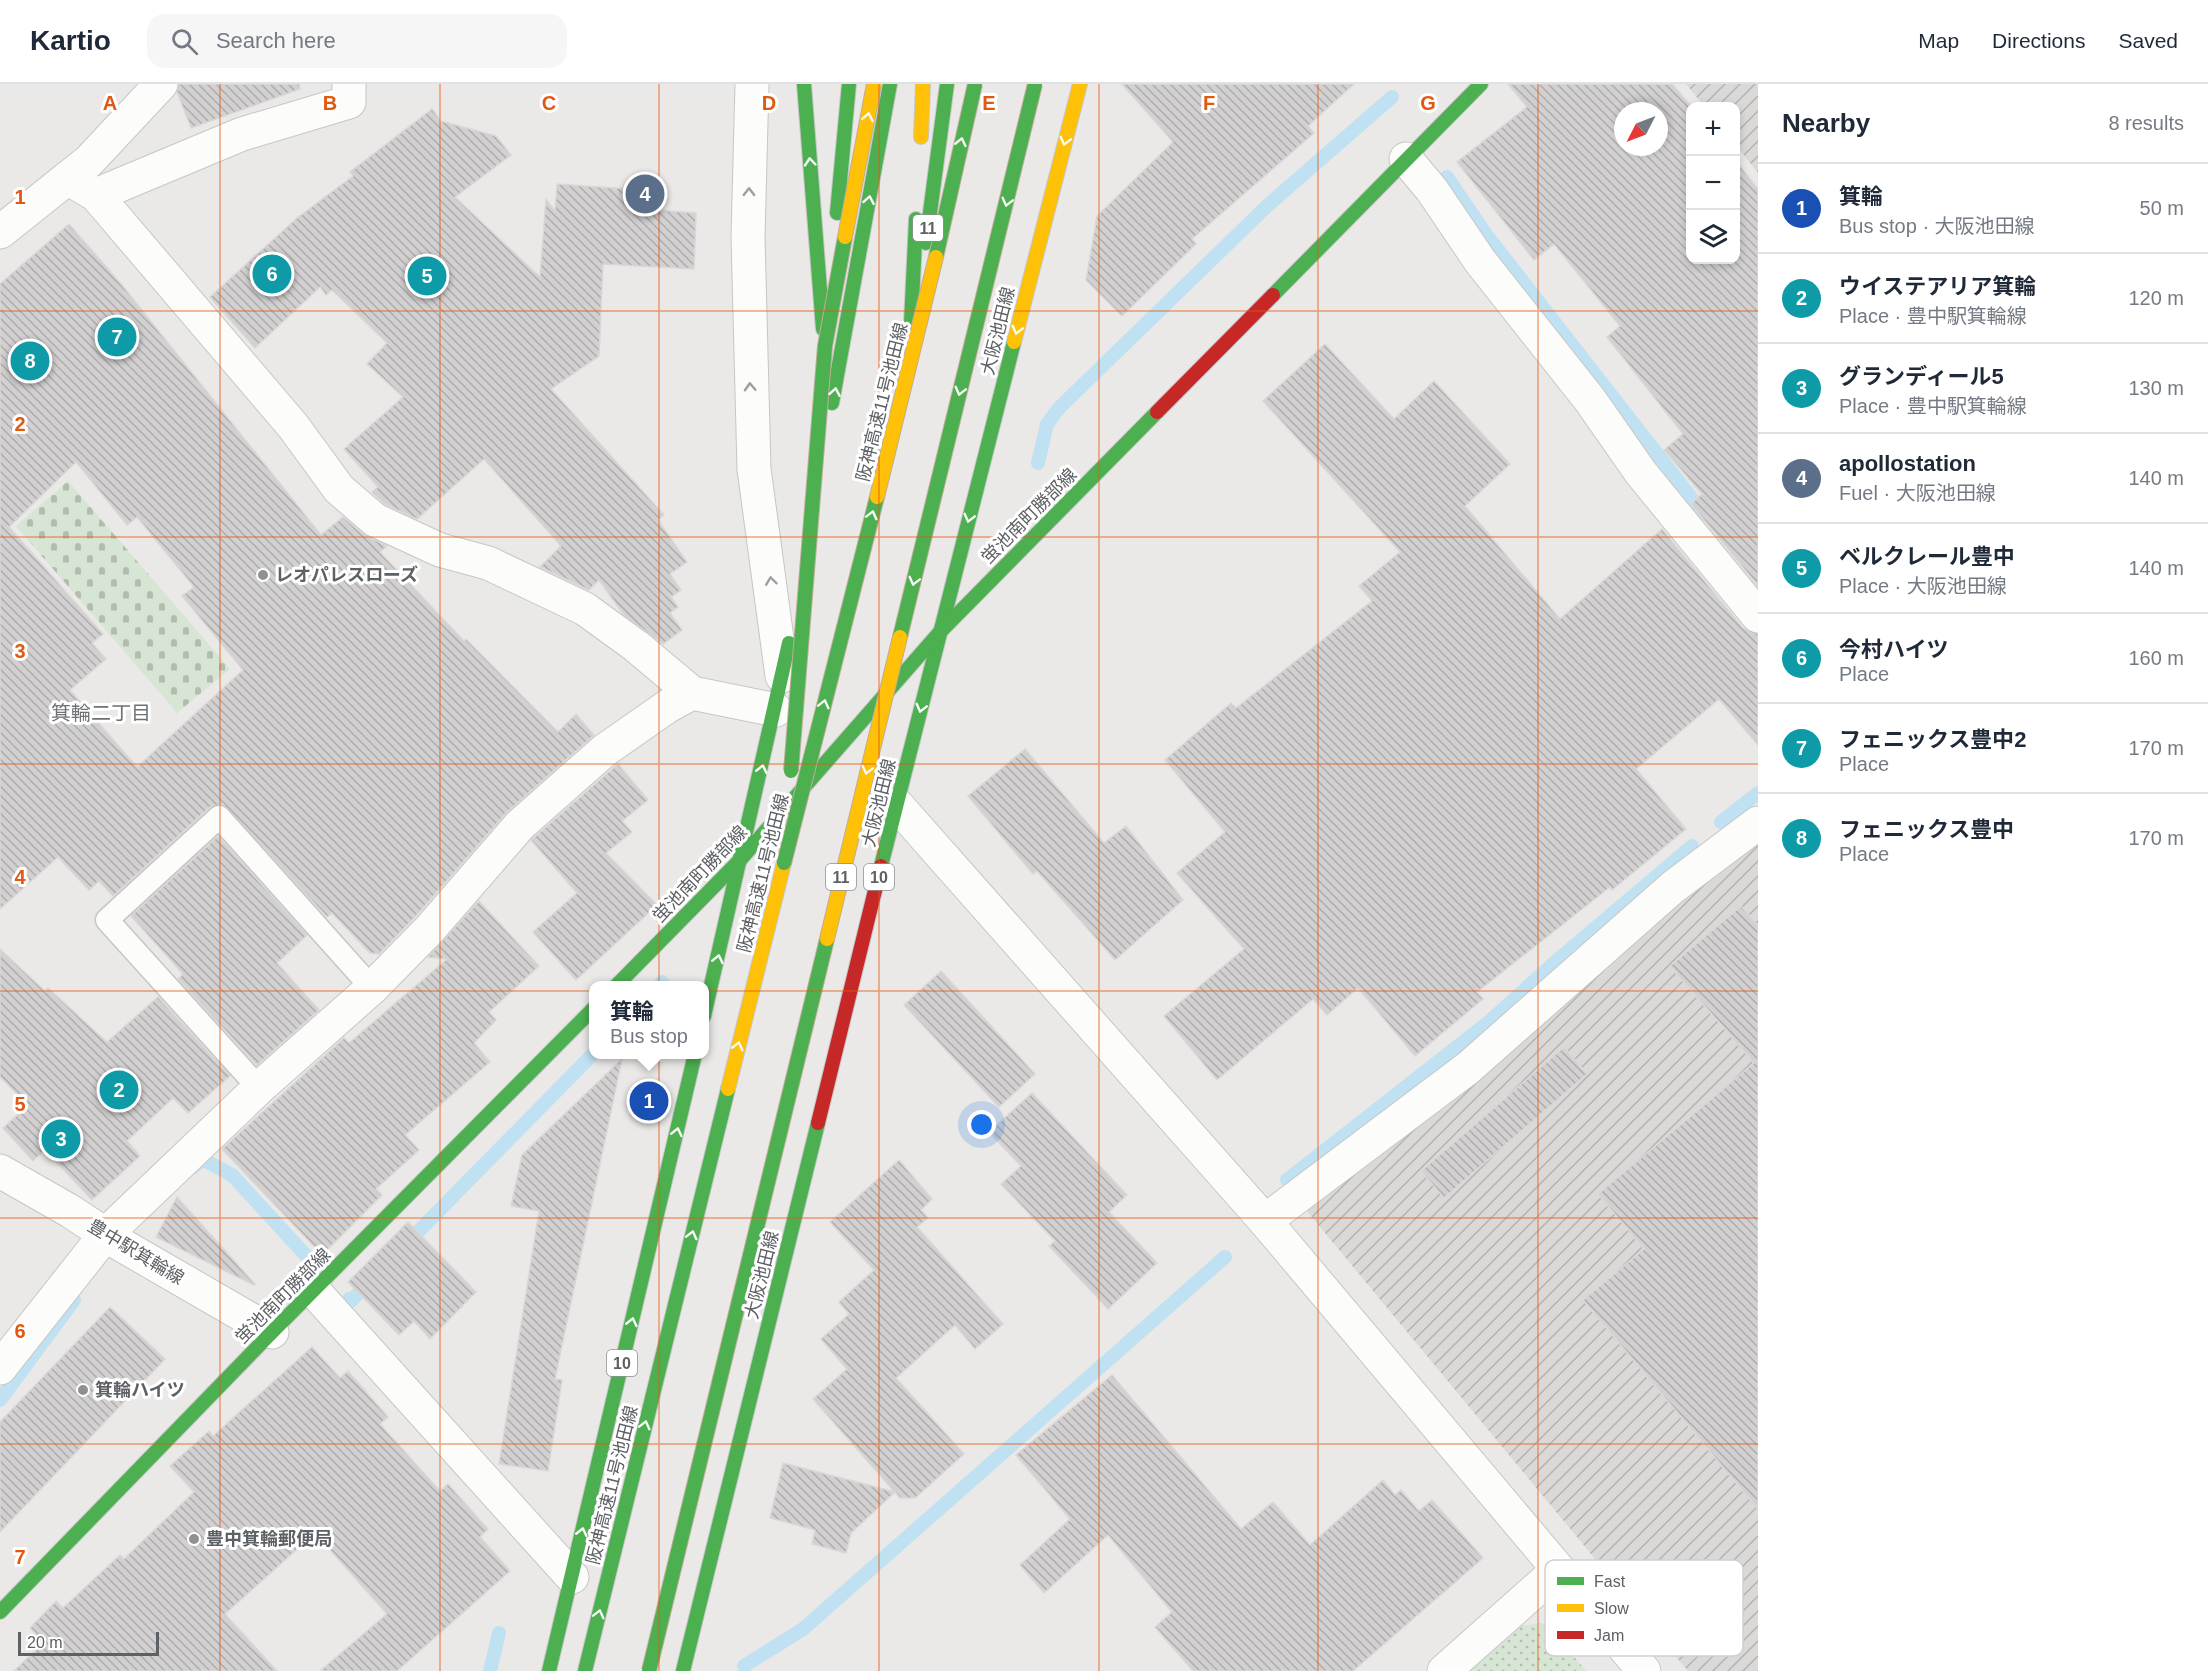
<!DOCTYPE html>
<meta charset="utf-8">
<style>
body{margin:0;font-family:Helvetica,"Noto Sans JP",sans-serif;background:#f6f6f7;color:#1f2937}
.controls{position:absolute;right:18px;top:18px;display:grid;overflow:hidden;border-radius:12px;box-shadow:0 3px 9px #0003}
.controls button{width:54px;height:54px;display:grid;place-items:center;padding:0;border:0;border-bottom:2px solid #e0e1e3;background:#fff;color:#1f2937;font:30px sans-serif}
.compass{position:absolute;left:1614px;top:18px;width:54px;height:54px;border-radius:50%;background:#fff;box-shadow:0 3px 9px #0003;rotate:228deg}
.scale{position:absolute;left:18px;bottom:15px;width:141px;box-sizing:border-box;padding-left:6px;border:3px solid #5d6064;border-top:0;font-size:16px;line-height:21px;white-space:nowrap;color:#5d6064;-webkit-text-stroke:4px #fff;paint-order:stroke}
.you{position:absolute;left:982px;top:1041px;width:21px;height:21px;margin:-15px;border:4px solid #fff;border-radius:50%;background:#1a73e8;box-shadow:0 0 0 9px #1a73e833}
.badge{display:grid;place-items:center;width:39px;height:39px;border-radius:50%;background:#8f9092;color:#fff;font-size:20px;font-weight:700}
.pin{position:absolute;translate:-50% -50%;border:3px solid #fff;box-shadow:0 2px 6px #0006}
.popup{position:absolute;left:589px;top:897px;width:120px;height:78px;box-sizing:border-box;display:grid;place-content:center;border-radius:12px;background:#fff;filter:drop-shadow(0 2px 4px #0005);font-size:20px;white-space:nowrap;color:#747a83}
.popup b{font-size:22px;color:#1f2937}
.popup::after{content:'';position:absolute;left:50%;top:100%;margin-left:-12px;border:12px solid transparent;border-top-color:#fff}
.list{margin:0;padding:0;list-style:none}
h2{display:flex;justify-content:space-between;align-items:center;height:78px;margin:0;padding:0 24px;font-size:26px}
h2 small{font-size:20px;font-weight:400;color:#747a83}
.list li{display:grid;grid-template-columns:39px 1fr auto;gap:18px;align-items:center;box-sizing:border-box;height:90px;padding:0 24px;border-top:2px solid #e0e1e3}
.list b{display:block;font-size:22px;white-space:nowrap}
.list p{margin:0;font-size:20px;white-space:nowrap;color:#747a83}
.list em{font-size:20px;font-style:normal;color:#747a83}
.icon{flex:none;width:33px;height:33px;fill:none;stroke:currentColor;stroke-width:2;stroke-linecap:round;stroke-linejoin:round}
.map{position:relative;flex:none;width:1758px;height:1587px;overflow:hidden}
header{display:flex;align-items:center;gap:36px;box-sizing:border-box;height:84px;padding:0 30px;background:#fff;border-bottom:2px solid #e0e1e3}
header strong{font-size:28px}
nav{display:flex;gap:33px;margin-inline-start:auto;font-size:21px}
.search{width:420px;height:54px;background:#f6f6f7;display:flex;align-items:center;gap:15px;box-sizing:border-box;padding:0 21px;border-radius:18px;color:#747a83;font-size:22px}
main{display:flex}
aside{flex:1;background:#fff}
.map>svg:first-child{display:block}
.industrial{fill:url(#industrial-furrows)}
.grass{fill:url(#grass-dots)}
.cemetery{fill:url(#cemetery-stones)}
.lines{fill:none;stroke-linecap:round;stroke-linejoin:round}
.stream{stroke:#c0e1f2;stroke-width:14}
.building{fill:url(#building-back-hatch);stroke:#dad8d6;stroke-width:1.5;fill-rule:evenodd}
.lane-casing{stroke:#c6c6c6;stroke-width:25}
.street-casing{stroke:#c6c6c6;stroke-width:35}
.fast-casing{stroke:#c5c6c6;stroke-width:16}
.slow-casing{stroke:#c5c6c6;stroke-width:16}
.jam-casing{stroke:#c5c6c6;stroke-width:16}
.lane{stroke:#fcfcfb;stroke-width:22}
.street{stroke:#fcfcfb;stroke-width:33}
.fast{stroke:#4caf50;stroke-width:14}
.slow{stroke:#ffc107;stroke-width:14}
.jam{stroke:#c62828;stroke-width:14}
.fast-bridge-casing{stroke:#bfae98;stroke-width:16;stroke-linecap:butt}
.slow-bridge-casing{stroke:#bfae98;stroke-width:16;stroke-linecap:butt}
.fast-bridge{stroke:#4caf50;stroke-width:14}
.slow-bridge{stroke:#ffc107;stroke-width:14}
.oneway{stroke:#f6fbf6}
.oneway2{stroke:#9d9ea0}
.grid{fill:none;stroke:#e15910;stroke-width:1.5;stroke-opacity:0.55}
.poi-dot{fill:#8f9092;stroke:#fff;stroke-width:2}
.labels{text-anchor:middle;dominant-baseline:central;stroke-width:6;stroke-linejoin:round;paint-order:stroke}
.shield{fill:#fff;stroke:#8e9092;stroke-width:1.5}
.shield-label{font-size:16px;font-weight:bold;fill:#5d6064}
.street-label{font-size:18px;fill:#5d6064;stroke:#fff}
.poi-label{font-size:18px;font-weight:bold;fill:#5d6064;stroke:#fff;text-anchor:start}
.neighbourhood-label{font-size:20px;fill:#6e7275;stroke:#fff}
.key{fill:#fff;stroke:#cecfd0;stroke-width:1.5}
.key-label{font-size:16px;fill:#5d6064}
.grid-label{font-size:20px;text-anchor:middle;font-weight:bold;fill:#e15910;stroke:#fff;stroke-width:6;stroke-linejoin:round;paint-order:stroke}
</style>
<header>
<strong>Kartio</strong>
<div class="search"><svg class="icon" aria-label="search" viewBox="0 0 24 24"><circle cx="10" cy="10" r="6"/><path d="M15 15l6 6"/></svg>Search here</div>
<nav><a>Map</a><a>Directions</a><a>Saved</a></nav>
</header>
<main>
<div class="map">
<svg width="1758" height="1587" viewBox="0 0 1758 1587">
<defs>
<pattern id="industrial-furrows" width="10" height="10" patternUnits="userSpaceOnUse" patternTransform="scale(1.5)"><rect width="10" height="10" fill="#dbd9d7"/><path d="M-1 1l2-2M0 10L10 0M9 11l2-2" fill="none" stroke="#b5b3b2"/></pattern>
<pattern id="grass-dots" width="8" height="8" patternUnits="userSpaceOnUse" patternTransform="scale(1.5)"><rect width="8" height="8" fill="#d7e5d4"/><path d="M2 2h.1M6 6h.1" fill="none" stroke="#b2bdb0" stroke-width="1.8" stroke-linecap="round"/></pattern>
<pattern id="cemetery-stones" width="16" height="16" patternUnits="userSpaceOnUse" patternTransform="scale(1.5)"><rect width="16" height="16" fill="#d7e5d4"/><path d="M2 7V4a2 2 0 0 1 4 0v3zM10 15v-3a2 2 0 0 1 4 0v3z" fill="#b2bdb0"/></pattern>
<pattern id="building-back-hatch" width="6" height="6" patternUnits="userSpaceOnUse" patternTransform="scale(1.5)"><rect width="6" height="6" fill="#d2d0d0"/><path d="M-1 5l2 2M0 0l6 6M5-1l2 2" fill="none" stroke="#aeacac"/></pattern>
</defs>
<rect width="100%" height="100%" fill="#ebe9e7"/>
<!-- industrial -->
<g class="industrial">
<path d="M1686,0H1758V89L1736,61V22H1704Z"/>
<path d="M1758,758V1587H1688L1306,1126L1628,860Z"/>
</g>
<!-- grass -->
<path class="grass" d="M1545,1539L1586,1587H1464L1518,1542Z"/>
<!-- cemetery -->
<path class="cemetery" d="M68,397L230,585L177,629L16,442Z"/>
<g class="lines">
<!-- stream -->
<g class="stream">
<path d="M1447,93L1485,149L1704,430"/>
<path d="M1038,379L1047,340L1059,324L1267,122L1392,13"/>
<path d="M1721,738L1758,709"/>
<path d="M659,902L662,898"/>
<path d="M192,1084L202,1075L232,1091L310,1176"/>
<path d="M1287,1096L1490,937L1554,879L1692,762"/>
<path d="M405,1161L594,969"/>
<path d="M349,1215L351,1217L371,1196"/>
<path d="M0,1316L74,1216"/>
<path d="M744,1582L803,1545L1225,1173"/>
<path d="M490,1587L499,1549"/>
</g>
</g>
<!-- building -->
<g class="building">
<path d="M179,0H299L300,5L191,44L177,8Z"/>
<path d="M1122,0H1354L1308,42L1314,49L1192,155L1196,160L1122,232L1086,196L1097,132L1173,58Z"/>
<path d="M1508,0H1672L1691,22L1690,176H1736V77L1758,105V502L1691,420L1702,410L1664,366L1683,350L1607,253L1620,242L1554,160L1534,176L1457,78L1527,23ZM1623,27H1659V63H1623Z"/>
<path d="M432,25L441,37L496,52L511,71L455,113L540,193L546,115L555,127L557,100L629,105L628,124L696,129L694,185L603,180L599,272L551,305L664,431L658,436L687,478L670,490L681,506L671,513L678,523L670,529L682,546L663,560L623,530L599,496L589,506L540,483L561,462L484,375L417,435L385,420L372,408L378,403L344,365L403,313L367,280L387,259L332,206L326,211L320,203L255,264L210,213L297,134L353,92L350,88Z"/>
<path d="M69,140L122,201L321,451L343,433L363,450L387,462L380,468L464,557L466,555L558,648L576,630L594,651L506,729L415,833L379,870L370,869L332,829L327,833L223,720L210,723L113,812L99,797L89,806L58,773L0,825V200ZM76,378L127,441L137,433L194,503L182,512L243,586L137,683L70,606L106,575L92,559L103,550L9,443Z"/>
<path d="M1325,260L1394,335L1434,297L1510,380L1465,422L1560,535L1662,445L1743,544L1758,550V661L1719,615L1636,685L1686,745L1612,806L1610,803L1477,908L1483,915L1415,972L1358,904L1327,931L1313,915L1217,996L1164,932L1244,865L1177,789L1225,748L1165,676L1231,619L1236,624L1372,517L1359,502L1400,468L1263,317Z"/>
<path d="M1025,665L1104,759L1126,742L1183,816L1115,876L1037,787L1033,790L968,712Z"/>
<path d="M618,680L648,716L622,737L632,748L606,769L657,821L576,896L533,848L577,809L531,756Z"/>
<path d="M218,752L307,851L277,879L319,926L257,981L178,895L183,890L131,832Z"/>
<path d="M479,817L539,882L489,928L496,936L474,959L490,978L405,1051L419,1066L376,1105L382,1111L322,1171L222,1065L344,954L349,959L447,875L428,873Z"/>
<path d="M1741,822L1758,842V1425L1583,1216L1644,1165L1598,1110L1754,979L1670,882Z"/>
<path d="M0,865L45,907L48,904L107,958L158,913L230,992L188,1029L173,1014L127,1057L140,1072L92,1116L45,1066L33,1077L3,1044L28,1021L0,993Z"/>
<path d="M941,887L1035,990L999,1023L904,921Z"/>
<path d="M1564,963L1587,990L1444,1114L1421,1087Z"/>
<path d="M622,975L555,1295L562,1296L548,1387L499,1380L539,1127L511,1122L522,1071Z"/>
<path d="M1032,1009L1127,1111L1109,1128L1157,1179L1108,1225L1049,1162L1055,1157L1001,1100L1021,1082L989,1048Z"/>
<path d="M899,1076L932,1115L921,1126L928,1134L917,1143L1003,1240L975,1265L955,1241L896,1294L964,1370L915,1414H900L813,1315L847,1285L821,1255L849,1230L839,1218L874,1186L830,1138Z"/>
<path d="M177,1113L255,1200L254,1201L156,1153Z"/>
<path d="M408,1138L476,1208L430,1255L414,1237L399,1251L348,1198Z"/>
<path d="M110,1223L165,1275L0,1448V1338Z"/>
<path d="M312,1263L340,1294L348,1287L388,1333L380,1340L440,1407L448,1400L488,1445L480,1453L510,1487L397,1587H320L387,1530L315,1449L225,1530L277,1587H14L44,1558L30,1544L56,1517L63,1524L120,1471L124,1475L194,1408L170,1382L209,1347L213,1352Z"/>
<path d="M1112,1291L1241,1445L1273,1418L1310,1461L1383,1396L1395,1411L1401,1406L1419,1427L1432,1416L1483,1474L1353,1587H1193L1155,1543L1172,1528L1108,1451L1044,1509L1020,1481L1070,1435L1016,1371Z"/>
<path d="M783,1379L895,1408L851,1449L846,1469L812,1460L815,1446L770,1434Z"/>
</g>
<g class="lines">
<!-- lane casing -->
<g class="lane-casing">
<path id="lane" d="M259,1004L107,836L219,733L372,904"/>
</g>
<!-- street casing -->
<g class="street-casing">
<g id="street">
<path d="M752,0L748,153L754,385L782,592"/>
<path d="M1406,75L1432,106L1480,177L1590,316L1641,389L1758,532"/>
<path d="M69,95L96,111L293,342L339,405L375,436L440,466L488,479L585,525L636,562L692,609L776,626"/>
<path d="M96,111L242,50L349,18V0"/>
<path d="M0,148L89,77L161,0"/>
<path d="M897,721L1265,1137L1644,1587"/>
<path d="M0,1087L70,1127L120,1160L272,1248"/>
<path d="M1265,1137L1468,984L1673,803L1758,739"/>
<path d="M314,1207L572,1493"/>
<path d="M0,1284L105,1151L259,1004L372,904L429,846L520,741L605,666L668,622L692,609"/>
<path d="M1444,1587L1558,1486"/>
</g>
</g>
<!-- fast casing -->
<g class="fast-casing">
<g id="fast">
<path d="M804,0L823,245"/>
<path d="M837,129L849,0"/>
<path d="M926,159L947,0"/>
<path d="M1273,211L1481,0"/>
<path d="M911,239L916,135"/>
<path d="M832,319L890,0"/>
<path d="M881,782L1014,258"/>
<path d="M616,902L741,775L939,549L1157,328"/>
<path d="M704,932L789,559"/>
<path d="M0,1528L272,1248L594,924"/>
<path d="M549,1587L695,970"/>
<path d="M585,1587L728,1005"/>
<path d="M683,1587L818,1039"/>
</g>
</g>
<!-- slow casing -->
<g class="slow-casing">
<g id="slow">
<path d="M921,53L923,0"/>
<path d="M1014,258L1080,0"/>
<path d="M728,1005L784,779"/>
</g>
</g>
<!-- jam casing -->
<g class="jam-casing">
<g id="jam">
<path d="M1157,328L1273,211"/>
<path d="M818,1039L881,782"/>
</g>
</g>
<!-- lane -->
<use href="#lane" class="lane"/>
<!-- street -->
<use href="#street" class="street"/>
<!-- fast -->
<use href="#fast" class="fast"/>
<!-- slow -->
<use href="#slow" class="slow"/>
<!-- jam -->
<use href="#jam" class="jam"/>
<!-- fast-bridge casing -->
<g class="fast-bridge-casing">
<g id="fast-bridge">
<path d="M936,173L975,0"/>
<path d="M900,553L1035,0"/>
<path d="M791,687L825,262L845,153"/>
<path d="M784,779L877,413"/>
<path d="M649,1587L827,855"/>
</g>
</g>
<!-- slow-bridge casing -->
<g class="slow-bridge-casing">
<g id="slow-bridge">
<path d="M845,153L874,0"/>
<path d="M877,413L936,173"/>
<path d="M827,855L900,553"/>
</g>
</g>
<!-- fast-bridge -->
<use href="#fast-bridge" class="fast-bridge"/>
<!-- slow-bridge -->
<use href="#slow-bridge" class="slow-bridge"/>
</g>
<!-- one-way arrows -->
<defs><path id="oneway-chevron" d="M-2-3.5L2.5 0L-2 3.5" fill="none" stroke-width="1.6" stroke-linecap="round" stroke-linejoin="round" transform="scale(1.5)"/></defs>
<g class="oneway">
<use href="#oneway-chevron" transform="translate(868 33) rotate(-79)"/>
<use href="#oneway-chevron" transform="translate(1065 57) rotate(104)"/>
<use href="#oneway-chevron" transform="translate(961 58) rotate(-77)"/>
<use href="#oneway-chevron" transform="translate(810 78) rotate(-95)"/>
<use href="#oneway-chevron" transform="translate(869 116) rotate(-80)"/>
<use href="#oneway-chevron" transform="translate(1007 118) rotate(104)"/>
<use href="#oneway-chevron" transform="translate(1017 246) rotate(104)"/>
<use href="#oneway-chevron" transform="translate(960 307) rotate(104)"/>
<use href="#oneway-chevron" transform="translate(835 308) rotate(-80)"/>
<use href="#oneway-chevron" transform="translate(872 431) rotate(-76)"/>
<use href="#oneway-chevron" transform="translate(969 434) rotate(104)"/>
<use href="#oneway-chevron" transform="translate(914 497) rotate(104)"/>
<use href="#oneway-chevron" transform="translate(824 620) rotate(-76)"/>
<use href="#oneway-chevron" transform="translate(921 624) rotate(104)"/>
<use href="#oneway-chevron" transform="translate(762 685) rotate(-77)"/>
<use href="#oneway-chevron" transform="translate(867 686) rotate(104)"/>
<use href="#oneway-chevron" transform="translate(718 875) rotate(-77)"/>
<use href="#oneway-chevron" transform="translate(738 962) rotate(-76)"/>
<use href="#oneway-chevron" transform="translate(677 1048) rotate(-77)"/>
<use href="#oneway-chevron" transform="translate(692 1151) rotate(-76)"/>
<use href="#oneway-chevron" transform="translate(632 1238) rotate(-77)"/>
<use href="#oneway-chevron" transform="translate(645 1341) rotate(-76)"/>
<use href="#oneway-chevron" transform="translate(582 1448) rotate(-77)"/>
<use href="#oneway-chevron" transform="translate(599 1530) rotate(-76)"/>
</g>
<g class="oneway2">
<use href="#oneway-chevron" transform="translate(749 108) rotate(-89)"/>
<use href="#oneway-chevron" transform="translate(750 303) rotate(-93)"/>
<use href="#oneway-chevron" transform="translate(771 497) rotate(-97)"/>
</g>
<!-- grid -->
<path class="grid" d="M220,0V1587M440,0V1587M659,0V1587M879,0V1587M1099,0V1587M1318,0V1587M1538,0V1587M0,227H1758M0,453H1758M0,680H1758M0,907H1758M0,1134H1758M0,1360H1758"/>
<!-- markers -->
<g class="poi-dot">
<circle cx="263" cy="491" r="6"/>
<circle cx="83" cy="1306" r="6"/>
<circle cx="194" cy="1455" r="6"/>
</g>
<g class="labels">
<!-- shield labels -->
<g class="shield">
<rect x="913" y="131" width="30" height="26" rx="4.5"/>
<rect x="826" y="780" width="30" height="26" rx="4.5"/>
<rect x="864" y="780" width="30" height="26" rx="4.5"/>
<rect x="607" y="1266" width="30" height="26" rx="4.5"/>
</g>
<g class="shield-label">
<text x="928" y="144">11</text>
<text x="841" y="793">11</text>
<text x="879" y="793">10</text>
<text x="622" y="1279">10</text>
</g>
<!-- street labels -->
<g class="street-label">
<text transform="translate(998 247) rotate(-76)">大阪池田線</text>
<text transform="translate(882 318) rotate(-76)">阪神高速11号池田線</text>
<text transform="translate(1029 432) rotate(-45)">蛍池南町勝部線</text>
<text transform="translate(879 719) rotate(-76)">大阪池田線</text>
<text transform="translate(763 789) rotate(-76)">阪神高速11号池田線</text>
<text transform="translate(700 790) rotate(-46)">蛍池南町勝部線</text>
<text transform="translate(136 1168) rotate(31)">豊中駅箕輪線</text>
<text transform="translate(762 1191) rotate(-76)">大阪池田線</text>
<text transform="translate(283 1212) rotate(-45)">蛍池南町勝部線</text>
<text transform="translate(612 1401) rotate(-76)">阪神高速11号池田線</text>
</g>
<!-- poi labels -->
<g class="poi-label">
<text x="275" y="491">レオパレスローズ</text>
<text x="95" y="1306">箕輪ハイツ</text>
<text x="206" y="1455">豊中箕輪郵便局</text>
</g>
<!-- neighbourhood labels -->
<g class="neighbourhood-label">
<text x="101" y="629">箕輪二丁目</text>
</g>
</g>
<!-- legend -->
<rect x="1545" y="1476" width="198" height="96" rx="9" class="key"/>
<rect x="1557" y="1493" width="27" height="8" fill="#4caf50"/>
<rect x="1557" y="1520" width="27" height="8" fill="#ffc107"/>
<rect x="1557" y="1547" width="27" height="8" fill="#c62828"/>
<g class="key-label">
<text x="1594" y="1503">Fast</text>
<text x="1594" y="1530">Slow</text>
<text x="1594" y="1557">Jam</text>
</g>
<g class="grid-label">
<text x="110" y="26">A</text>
<text x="330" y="26">B</text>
<text x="549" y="26">C</text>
<text x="769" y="26">D</text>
<text x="989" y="26">E</text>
<text x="1209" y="26">F</text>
<text x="1428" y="26">G</text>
<text x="20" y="120">1</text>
<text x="20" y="347">2</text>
<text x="20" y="574">3</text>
<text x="20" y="800">4</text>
<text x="20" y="1027">5</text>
<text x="20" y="1254">6</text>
<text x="20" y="1480">7</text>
</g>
</svg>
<div class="controls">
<button>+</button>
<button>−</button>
<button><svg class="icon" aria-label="layers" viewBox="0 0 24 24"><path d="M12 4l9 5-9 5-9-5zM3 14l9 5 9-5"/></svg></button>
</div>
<svg class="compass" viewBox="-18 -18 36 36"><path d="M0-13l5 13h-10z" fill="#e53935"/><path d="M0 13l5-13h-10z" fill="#747a83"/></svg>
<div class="scale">20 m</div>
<div class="you"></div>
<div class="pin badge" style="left:649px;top:1017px;background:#1a4fb4">1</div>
<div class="popup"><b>箕輪</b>Bus stop</div>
<div class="pin badge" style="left:119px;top:1006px;background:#0f9aa8">2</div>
<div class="pin badge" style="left:61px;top:1055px;background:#0f9aa8">3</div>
<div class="pin badge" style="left:645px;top:110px;background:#5c6f8a">4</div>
<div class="pin badge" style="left:427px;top:192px;background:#0f9aa8">5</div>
<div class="pin badge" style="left:272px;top:190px;background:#0f9aa8">6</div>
<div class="pin badge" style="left:117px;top:253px;background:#0f9aa8">7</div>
<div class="pin badge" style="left:30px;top:277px;background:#0f9aa8">8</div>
</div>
<aside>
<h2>Nearby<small>8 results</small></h2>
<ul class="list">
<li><span class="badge" style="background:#1a4fb4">1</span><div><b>箕輪</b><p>Bus stop · 大阪池田線</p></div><em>50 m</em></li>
<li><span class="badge" style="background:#0f9aa8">2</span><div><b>ウイステアリア箕輪</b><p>Place · 豊中駅箕輪線</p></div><em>120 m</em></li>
<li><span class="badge" style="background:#0f9aa8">3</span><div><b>グランディール5</b><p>Place · 豊中駅箕輪線</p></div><em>130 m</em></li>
<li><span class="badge" style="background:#5c6f8a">4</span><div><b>apollostation</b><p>Fuel · 大阪池田線</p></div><em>140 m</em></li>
<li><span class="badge" style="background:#0f9aa8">5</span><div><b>ベルクレール豊中</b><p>Place · 大阪池田線</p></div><em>140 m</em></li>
<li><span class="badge" style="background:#0f9aa8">6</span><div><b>今村ハイツ</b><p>Place</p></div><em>160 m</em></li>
<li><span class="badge" style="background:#0f9aa8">7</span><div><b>フェニックス豊中2</b><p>Place</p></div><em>170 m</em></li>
<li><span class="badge" style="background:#0f9aa8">8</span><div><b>フェニックス豊中</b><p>Place</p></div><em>170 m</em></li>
</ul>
</aside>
</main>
